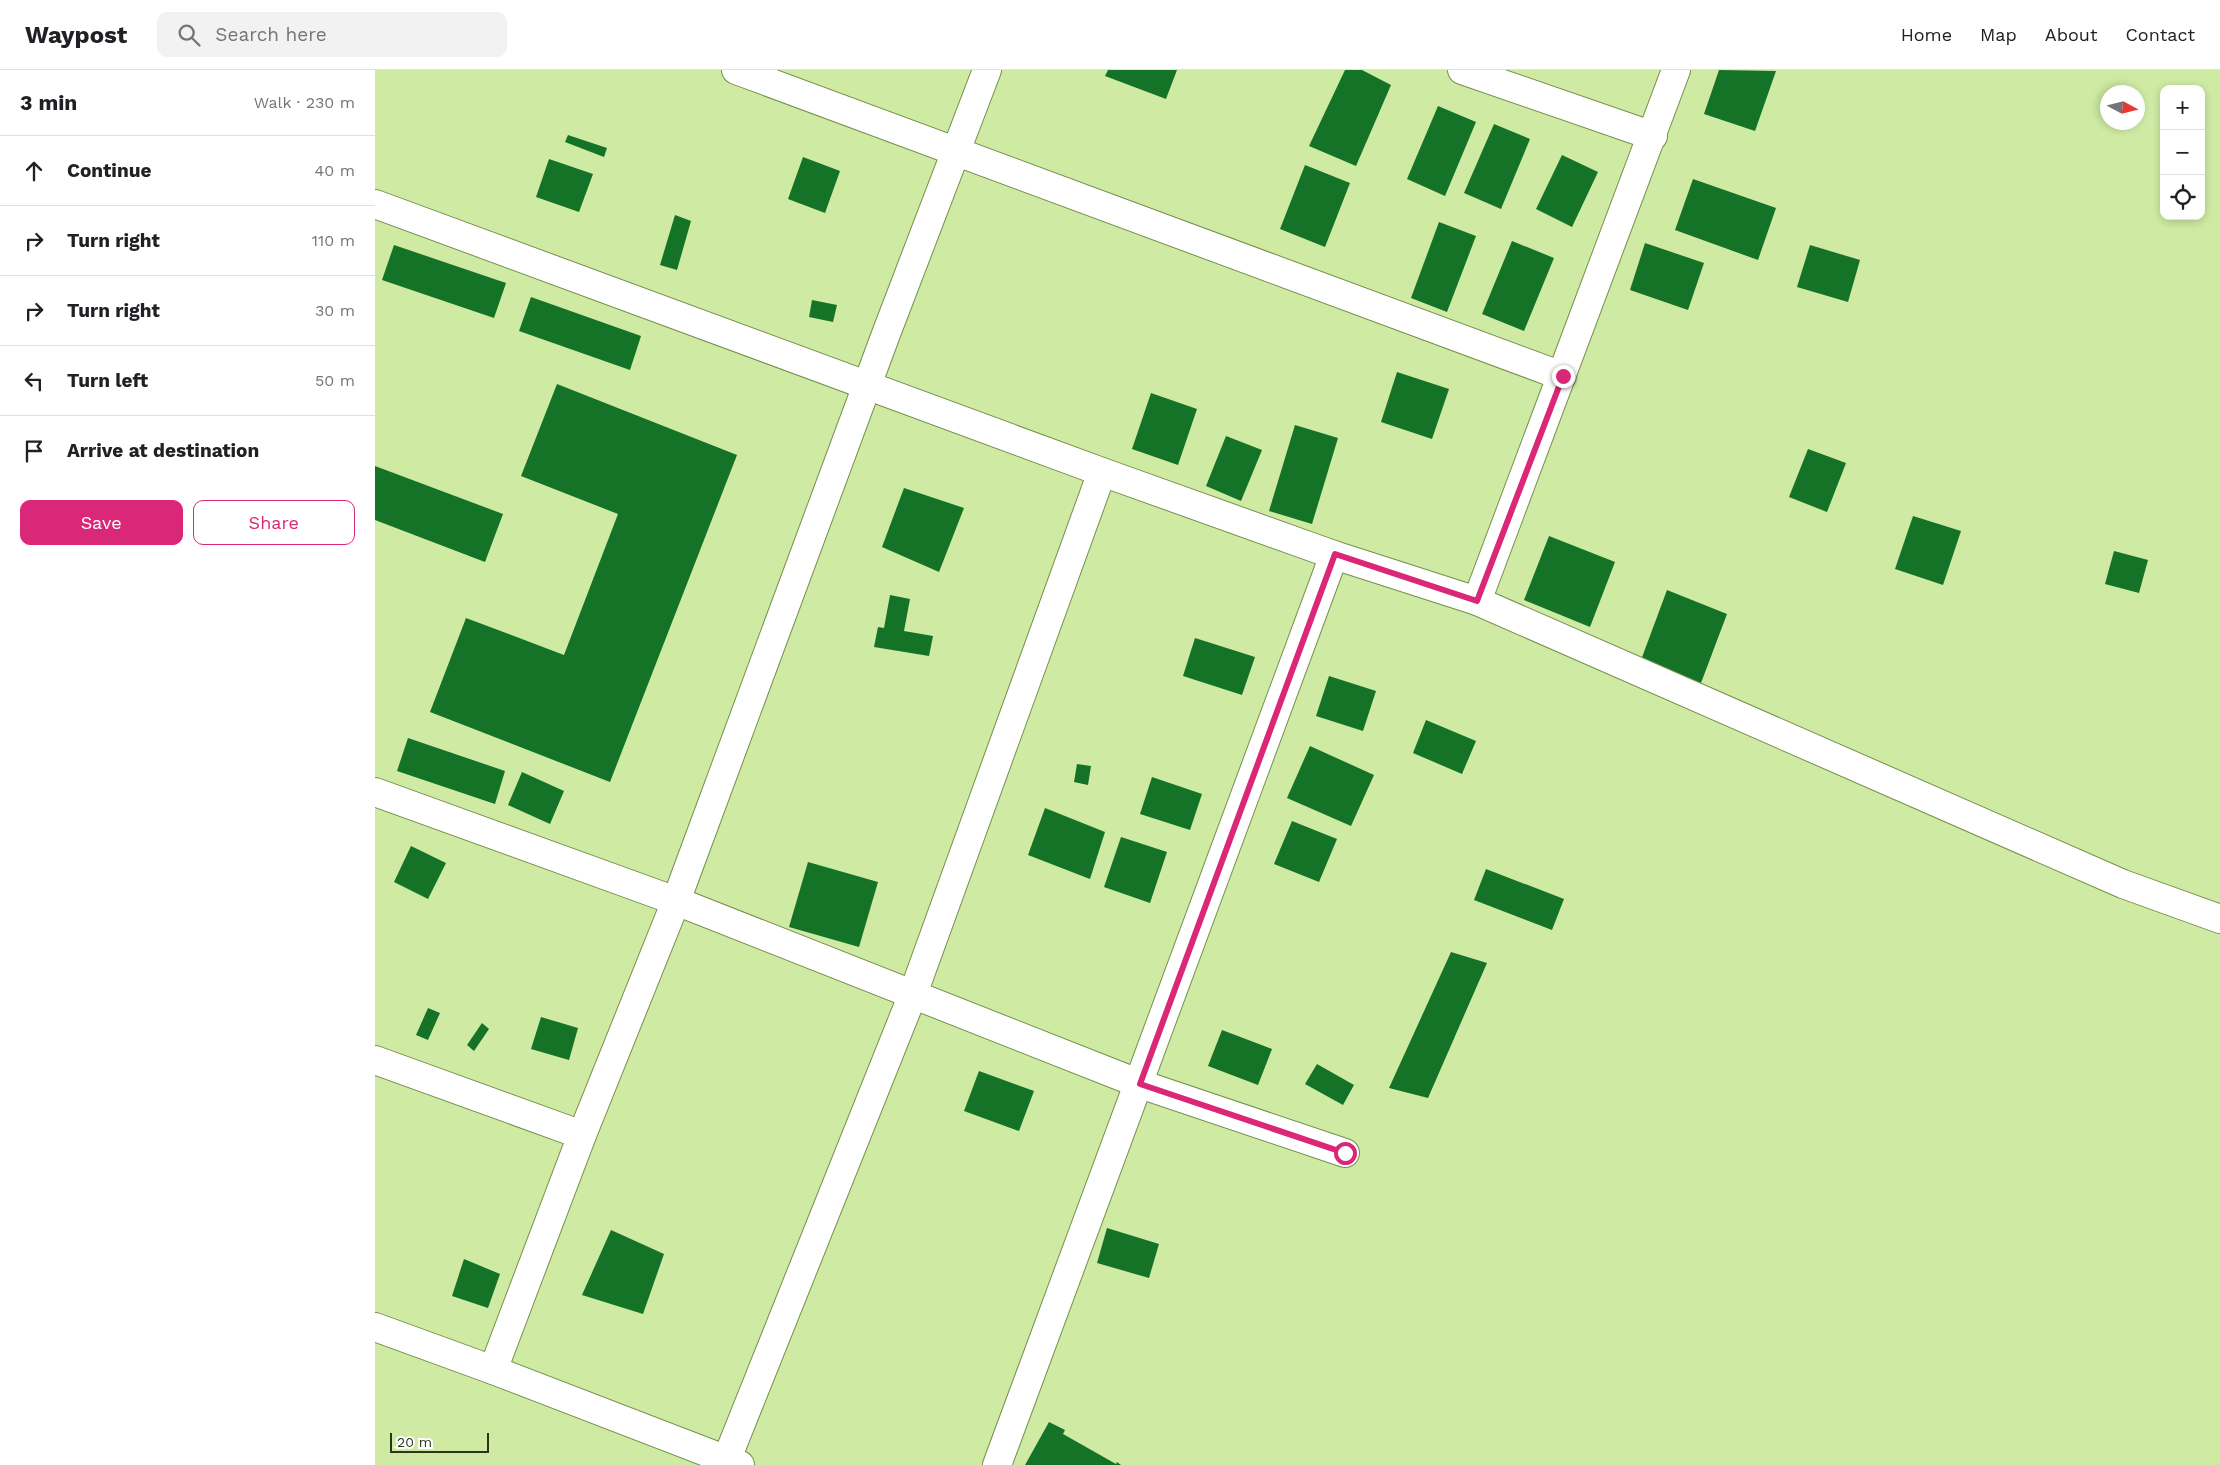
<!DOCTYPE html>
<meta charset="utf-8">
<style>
body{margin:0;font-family:"Work Sans",sans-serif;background:#f2f2f2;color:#202124}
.controls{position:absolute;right:15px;top:15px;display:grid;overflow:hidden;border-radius:10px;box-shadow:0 2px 8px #0003}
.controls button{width:45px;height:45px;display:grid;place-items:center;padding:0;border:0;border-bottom:1px solid #e0e0e0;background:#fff;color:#202124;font:25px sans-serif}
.compass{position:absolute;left:1725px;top:15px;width:45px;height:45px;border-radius:50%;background:#fff;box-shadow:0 2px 8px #0003;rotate:97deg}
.scale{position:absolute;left:15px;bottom:12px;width:99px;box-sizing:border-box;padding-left:5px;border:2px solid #2b3619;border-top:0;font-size:14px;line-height:18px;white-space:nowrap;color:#2b3619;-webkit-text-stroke:4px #fff;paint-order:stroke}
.stop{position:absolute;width:15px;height:15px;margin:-11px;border:4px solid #db2777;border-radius:50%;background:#fff}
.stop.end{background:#db2777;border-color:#fff;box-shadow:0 1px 5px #0008}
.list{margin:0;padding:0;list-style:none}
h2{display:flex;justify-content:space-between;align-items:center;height:65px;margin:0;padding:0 20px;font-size:21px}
h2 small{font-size:16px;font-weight:400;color:#757577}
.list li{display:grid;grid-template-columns:32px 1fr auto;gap:15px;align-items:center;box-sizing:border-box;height:70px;padding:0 20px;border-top:1px solid #e0e0e0}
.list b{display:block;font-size:19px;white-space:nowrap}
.list em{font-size:16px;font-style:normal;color:#757577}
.actions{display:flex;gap:10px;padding:15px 20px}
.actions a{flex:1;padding:11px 0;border:1px solid #db2777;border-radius:10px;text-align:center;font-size:18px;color:#db2777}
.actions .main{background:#db2777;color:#fff}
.icon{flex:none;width:28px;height:28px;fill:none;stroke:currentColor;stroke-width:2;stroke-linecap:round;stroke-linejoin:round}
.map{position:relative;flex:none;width:1845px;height:1395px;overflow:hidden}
header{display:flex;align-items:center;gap:30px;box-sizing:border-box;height:70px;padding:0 25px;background:#fff;border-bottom:1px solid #e0e0e0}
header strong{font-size:24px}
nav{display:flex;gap:28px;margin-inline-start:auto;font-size:18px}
.search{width:350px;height:45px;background:#f2f2f2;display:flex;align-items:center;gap:12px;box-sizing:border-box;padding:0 18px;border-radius:10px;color:#757577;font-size:19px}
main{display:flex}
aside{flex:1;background:#fff}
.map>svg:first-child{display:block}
.building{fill:#147327}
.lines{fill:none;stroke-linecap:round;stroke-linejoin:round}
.minor-casing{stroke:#768f4c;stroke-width:30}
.minor{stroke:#fff;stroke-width:28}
.route{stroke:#db2777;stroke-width:6}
</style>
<header>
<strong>Waypost</strong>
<div class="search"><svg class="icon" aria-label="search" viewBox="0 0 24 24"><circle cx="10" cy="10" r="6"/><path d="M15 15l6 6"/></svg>Search here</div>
<nav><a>Home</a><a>Map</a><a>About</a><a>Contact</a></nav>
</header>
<main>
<aside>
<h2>3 min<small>Walk · 230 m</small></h2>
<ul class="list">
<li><svg class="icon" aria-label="ahead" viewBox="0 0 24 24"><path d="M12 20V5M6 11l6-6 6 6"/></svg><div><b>Continue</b></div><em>40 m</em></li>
<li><svg class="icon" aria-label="right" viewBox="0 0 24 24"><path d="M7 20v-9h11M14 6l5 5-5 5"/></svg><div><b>Turn right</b></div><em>110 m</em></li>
<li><svg class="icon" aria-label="right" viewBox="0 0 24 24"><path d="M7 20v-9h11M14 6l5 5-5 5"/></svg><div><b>Turn right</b></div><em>30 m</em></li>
<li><svg class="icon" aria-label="left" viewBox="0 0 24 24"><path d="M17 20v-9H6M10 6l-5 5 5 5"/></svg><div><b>Turn left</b></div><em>50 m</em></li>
<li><svg class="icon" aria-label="arrive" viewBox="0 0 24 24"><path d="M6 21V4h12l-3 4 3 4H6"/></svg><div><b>Arrive at destination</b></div></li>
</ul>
<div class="actions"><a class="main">Save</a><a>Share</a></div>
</aside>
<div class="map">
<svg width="1845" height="1395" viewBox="0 0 1845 1395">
<rect width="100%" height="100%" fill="#ceeaa3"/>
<!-- building -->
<g class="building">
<path d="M733,0H802L791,29L730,6Z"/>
<path d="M970,0H987L1016,15L981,96L934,76Z"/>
<path d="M1344,0L1401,1L1380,61L1329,44Z"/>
<path d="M1063,36L1101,52L1070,126L1032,109Z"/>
<path d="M1119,54L1155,69L1126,139L1089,123Z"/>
<path d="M193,65L232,78L229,87L190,72Z"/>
<path d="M1187,85L1223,102L1197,157L1161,139Z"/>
<path d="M428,87L465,101L450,143L413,129Z"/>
<path d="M174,89L218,104L204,142L161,127Z"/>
<path d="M930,95L975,113L950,177L905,159Z"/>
<path d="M1318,109L1401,138L1383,190L1300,160Z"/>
<path d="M300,145L316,151L302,200L285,195Z"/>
<path d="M1064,152L1101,166L1072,242L1036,228Z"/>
<path d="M1137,171L1179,188L1149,261L1107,244Z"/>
<path d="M1270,173L1329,193L1313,240L1255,220Z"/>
<path d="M19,175L131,213L119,248L7,210Z"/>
<path d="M1435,175L1485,190L1473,232L1422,217Z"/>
<path d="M156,227L266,266L255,300L144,261Z"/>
<path d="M437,230L462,235L458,252L434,247Z"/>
<path d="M1022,302L1074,319L1057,369L1006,352Z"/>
<path d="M182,314L362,385L235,712L55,642L91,548L189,585L243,444L146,406Z"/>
<path d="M776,323L822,339L803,395L757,379Z"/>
<path d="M920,355L963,368L937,454L894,441Z"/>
<path d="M851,366L887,380L866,431L831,416Z"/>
<path d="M1433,379L1471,393L1452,442L1414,427Z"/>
<path d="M0,396L128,444L110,492L0,450Z"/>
<path d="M529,418L589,438L564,502L507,477Z"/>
<path d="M1538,446L1586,461L1568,515L1520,499Z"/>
<path d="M1174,466L1240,492L1215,557L1149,530Z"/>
<path d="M1739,481L1773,490L1764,523L1730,514Z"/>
<path d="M1292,520L1352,544L1326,613L1266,590Z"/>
<path d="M515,525L535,529L529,561L558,566L554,586L499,577L503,557L509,558Z"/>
<path d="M820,568L880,587L867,625L808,606Z"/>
<path d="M954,606L1001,621L988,661L941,646Z"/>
<path d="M1051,650L1101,671L1087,704L1038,683Z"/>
<path d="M33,668L130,701L120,734L22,701Z"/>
<path d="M935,676L999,705L976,756L912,728Z"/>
<path d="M702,694L716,696L713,715L699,712Z"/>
<path d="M147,702L189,721L175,754L133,735Z"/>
<path d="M777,707L827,724L815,760L765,744Z"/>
<path d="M670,738L730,762L715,809L653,785Z"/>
<path d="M917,751L962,769L944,812L899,794Z"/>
<path d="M746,767L792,782L775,833L729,817Z"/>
<path d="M36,776L71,793L53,829L19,812Z"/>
<path d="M433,792L503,812L484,877L414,857Z"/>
<path d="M1111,799L1189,829L1177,860L1099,830Z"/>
<path d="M1076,882L1112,893L1053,1028L1014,1018Z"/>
<path d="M53,938L65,943L53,970L41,965Z"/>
<path d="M166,947L203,958L194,990L156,979Z"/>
<path d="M107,953L114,959L99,981L92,975Z"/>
<path d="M847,960L897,979L883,1015L833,996Z"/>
<path d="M942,994L979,1015L968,1035L930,1014Z"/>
<path d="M604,1001L659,1021L644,1061L589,1041Z"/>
<path d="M732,1158L784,1174L774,1208L722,1193Z"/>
<path d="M236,1160L289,1184L268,1244L207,1225Z"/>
<path d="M89,1189L125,1204L113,1238L77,1226Z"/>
<path d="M674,1352L690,1360L688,1364L741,1394L742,1392L746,1395H650Z"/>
</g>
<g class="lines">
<!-- minor casing -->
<g class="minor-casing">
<g id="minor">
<path d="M361,0L1187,306"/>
<path d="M1087,0L1278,66"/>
<path d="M0,134L727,402L959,485L1102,531L1748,814L1845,849"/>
<path d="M1102,531L1301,0"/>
<path d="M0,722L301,831L765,1014L970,1083"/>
<path d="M0,990L207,1065"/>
<path d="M0,1257L118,1300L365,1395"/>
<path d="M118,1300L207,1065L301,831L511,264L612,0"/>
<path d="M351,1391L538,924L727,402"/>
<path d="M622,1395L959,485"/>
</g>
</g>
<!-- minor -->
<use href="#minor" class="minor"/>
</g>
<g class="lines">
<!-- route -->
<path class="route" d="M970,1083L765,1014L960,484L1102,531L1188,306"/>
</g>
</svg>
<div class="controls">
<button>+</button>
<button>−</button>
<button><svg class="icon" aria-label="locate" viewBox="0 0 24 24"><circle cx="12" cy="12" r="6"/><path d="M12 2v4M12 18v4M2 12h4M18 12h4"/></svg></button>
</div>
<svg class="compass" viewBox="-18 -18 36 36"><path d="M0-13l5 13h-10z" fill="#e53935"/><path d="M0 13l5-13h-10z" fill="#757577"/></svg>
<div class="scale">20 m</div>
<div class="stop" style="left:970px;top:1083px"></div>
<div class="stop end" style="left:1188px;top:306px"></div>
</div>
</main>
